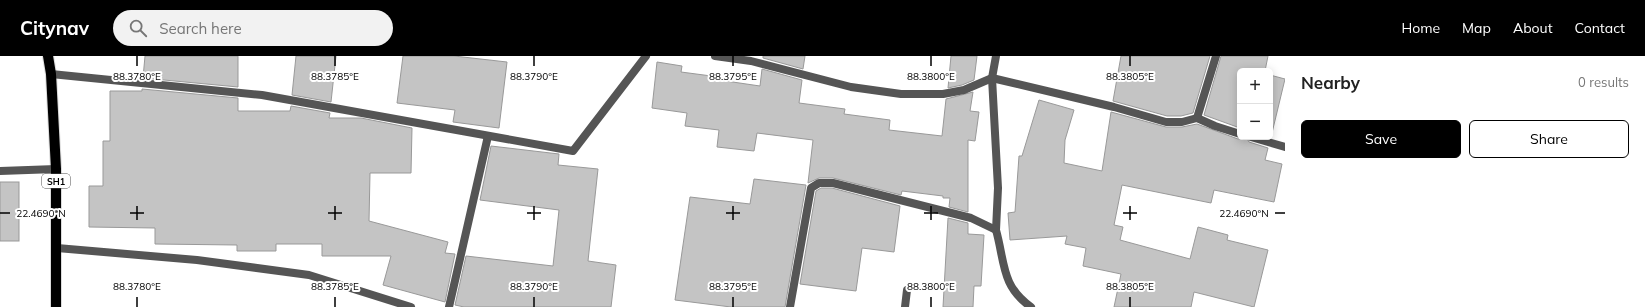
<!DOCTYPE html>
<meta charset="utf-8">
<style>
body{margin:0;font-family:Mulish,sans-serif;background:#f2f2f2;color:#222}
.controls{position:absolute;right:12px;top:12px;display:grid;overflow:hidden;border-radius:6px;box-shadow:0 2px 10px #0003}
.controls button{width:36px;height:36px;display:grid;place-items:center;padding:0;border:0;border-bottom:1px solid #e0e0e0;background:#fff;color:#222;font:20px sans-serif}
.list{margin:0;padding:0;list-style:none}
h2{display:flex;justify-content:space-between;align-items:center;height:52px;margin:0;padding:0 16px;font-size:17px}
h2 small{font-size:13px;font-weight:400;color:#767676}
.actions{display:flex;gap:8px;padding:12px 16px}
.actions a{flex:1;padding:9px 0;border:1px solid #000;border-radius:6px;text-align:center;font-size:14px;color:#000}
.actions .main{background:#000;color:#fff}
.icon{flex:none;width:22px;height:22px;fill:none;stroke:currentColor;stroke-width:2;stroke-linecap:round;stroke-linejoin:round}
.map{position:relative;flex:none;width:1285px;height:251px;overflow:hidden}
header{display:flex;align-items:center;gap:24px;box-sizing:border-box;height:56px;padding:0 20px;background:#000;color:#fff}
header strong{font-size:19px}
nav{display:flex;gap:22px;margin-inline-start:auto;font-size:14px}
.search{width:280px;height:36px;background:#f2f2f2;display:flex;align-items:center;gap:10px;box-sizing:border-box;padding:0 14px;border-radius:22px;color:#767676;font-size:15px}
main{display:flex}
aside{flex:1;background:#fff}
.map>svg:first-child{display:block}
.building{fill:#c4c4c4;stroke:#999}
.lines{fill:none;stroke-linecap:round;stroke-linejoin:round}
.primary-casing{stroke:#dbdbdb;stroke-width:12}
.lane{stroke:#555;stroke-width:8}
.street{stroke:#555;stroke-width:8}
.primary{stroke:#000;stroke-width:10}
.ticks{fill:none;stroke:#000;stroke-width:1.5}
.labels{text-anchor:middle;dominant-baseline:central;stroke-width:4;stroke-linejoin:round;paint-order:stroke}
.shield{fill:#fff;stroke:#4c4c4c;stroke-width:1}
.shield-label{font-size:9px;font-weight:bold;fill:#000}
.ticks-label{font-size:10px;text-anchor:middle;fill:#000;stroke:#fff;stroke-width:4;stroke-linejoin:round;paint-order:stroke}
</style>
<header>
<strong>Citynav</strong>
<div class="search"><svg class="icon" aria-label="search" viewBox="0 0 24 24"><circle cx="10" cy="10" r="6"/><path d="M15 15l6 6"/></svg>Search here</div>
<nav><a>Home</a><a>Map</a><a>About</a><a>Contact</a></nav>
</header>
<main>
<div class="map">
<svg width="1285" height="251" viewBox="0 0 1285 251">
<rect width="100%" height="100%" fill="#fff"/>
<!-- building -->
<g class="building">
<path d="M145,0H238V31L143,22Z"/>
<path d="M296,0H336L331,46L292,39Z"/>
<path d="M403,0H454L507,6L499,72L453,66L455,54L397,47Z"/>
<path d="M763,0H805L803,13L763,2Z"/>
<path d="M951,0H977L974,24L962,29L948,32Z"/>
<path d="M1121,0H1210L1193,57L1181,60H1167L1113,45Z"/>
<path d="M1221,0H1268L1265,15H1240V72L1204,59Z"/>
<path d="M657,6L682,10L681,16L719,21V24L760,30L762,13L802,24L799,47L845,53L844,58L890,64L889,74L942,80L946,43L973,36L970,55L979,56L975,85L968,84V156L949,151L950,142H943V140L902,135L901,139L833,122H819L808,127L813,84L757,77L754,95L717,91L719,74L685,70L687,57L652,52Z"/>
<path d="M1270,19L1285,23L1271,81H1270Z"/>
<path d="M142,33L238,42V55H290L291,50L330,57L329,62H361L412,72L411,117H370L369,165L448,186L445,197L455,198L445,246L383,229L391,200H322V188H276V195H237V189L155,188V172L89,171V130H103V85H110V35H142Z"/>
<path d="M1039,44L1074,54L1065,84L1064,107L1102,115L1111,56L1166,71H1182L1197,68L1238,83L1246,81L1249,86L1268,92L1265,104L1282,108L1274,146L1214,134L1211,147L1122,129L1114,169L1123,171L1120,184L1190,203L1198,171L1228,179L1227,184L1268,194L1254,251L1194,236L1191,251H1114L1121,218L1083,210L1086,192L1065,188L1067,180L1010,184L1008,157L1015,156L1019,100H1022Z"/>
<path d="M491,90L559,98L558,109L598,113L588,205L616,209L611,251H464L455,249L466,200L553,210L559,154L480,144Z"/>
<path d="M754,123L806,129L785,251H731L675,244L690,141L750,148Z"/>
<rect x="0" y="126" width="19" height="59"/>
<path d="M821,132H832L900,150L894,196L862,192L856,235L800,228L816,135Z"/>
<path d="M948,162L968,167V178L984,179L981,230H974L973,251H943Z"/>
</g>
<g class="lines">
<!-- primary casing -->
<g class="primary-casing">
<path id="primary" d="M48,0L51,18L56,113V251"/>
</g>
<!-- lane -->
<path class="lane" d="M0,115L56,113"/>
<!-- street -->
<g class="street">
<path d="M715,0L751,5L851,31L901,38H943L964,34L992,22L1114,51L1166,66H1182L1197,62L1215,70L1240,78"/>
<path d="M996,0L992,22L998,132L996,174"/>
<path d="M51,18L262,39L573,95L646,0"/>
<path d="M1197,62L1216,0"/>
<path d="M1251,81L1285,91"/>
<path d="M57,192L197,204L309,219L411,251"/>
<path d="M449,251L488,80"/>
<path d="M790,251L811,132L819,127H833L971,162L996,174C1005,206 1001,230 1031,251"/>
<path d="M905,251L907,234"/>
</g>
<!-- primary -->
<use href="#primary" class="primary"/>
</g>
<!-- ticks -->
<path class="ticks" d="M137,0V10M335,0V10M534,0V10M733,0V10M931,0V10M1130,0V10M137,150V164M335,150V164M534,150V164M733,150V164M931,150V164M1130,150V164M0,157H10M130,157H144M328,157H342M527,157H541M726,157H740M924,157H938M1123,157H1137M1275,157H1285M137,241V251M335,241V251M534,241V251M733,241V251M931,241V251M1130,241V251"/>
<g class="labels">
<!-- shield labels -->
<rect class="shield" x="42" y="118" width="28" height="14" rx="3"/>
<g class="shield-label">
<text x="56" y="125">SH1</text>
</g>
</g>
<g class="ticks-label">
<text x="137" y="24">88.3780°E</text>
<text x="335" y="24">88.3785°E</text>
<text x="534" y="24">88.3790°E</text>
<text x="733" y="24">88.3795°E</text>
<text x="931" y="24">88.3800°E</text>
<text x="1130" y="24">88.3805°E</text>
<text x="41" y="161">22.4690°N</text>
<text x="1244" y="161">22.4690°N</text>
<text x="137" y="234">88.3780°E</text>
<text x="335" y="234">88.3785°E</text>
<text x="534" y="234">88.3790°E</text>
<text x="733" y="234">88.3795°E</text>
<text x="931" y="234">88.3800°E</text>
<text x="1130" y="234">88.3805°E</text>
</g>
</svg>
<div class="controls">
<button>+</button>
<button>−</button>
</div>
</div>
<aside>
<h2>Nearby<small>0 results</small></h2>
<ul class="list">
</ul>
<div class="actions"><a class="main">Save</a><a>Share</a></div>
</aside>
</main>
